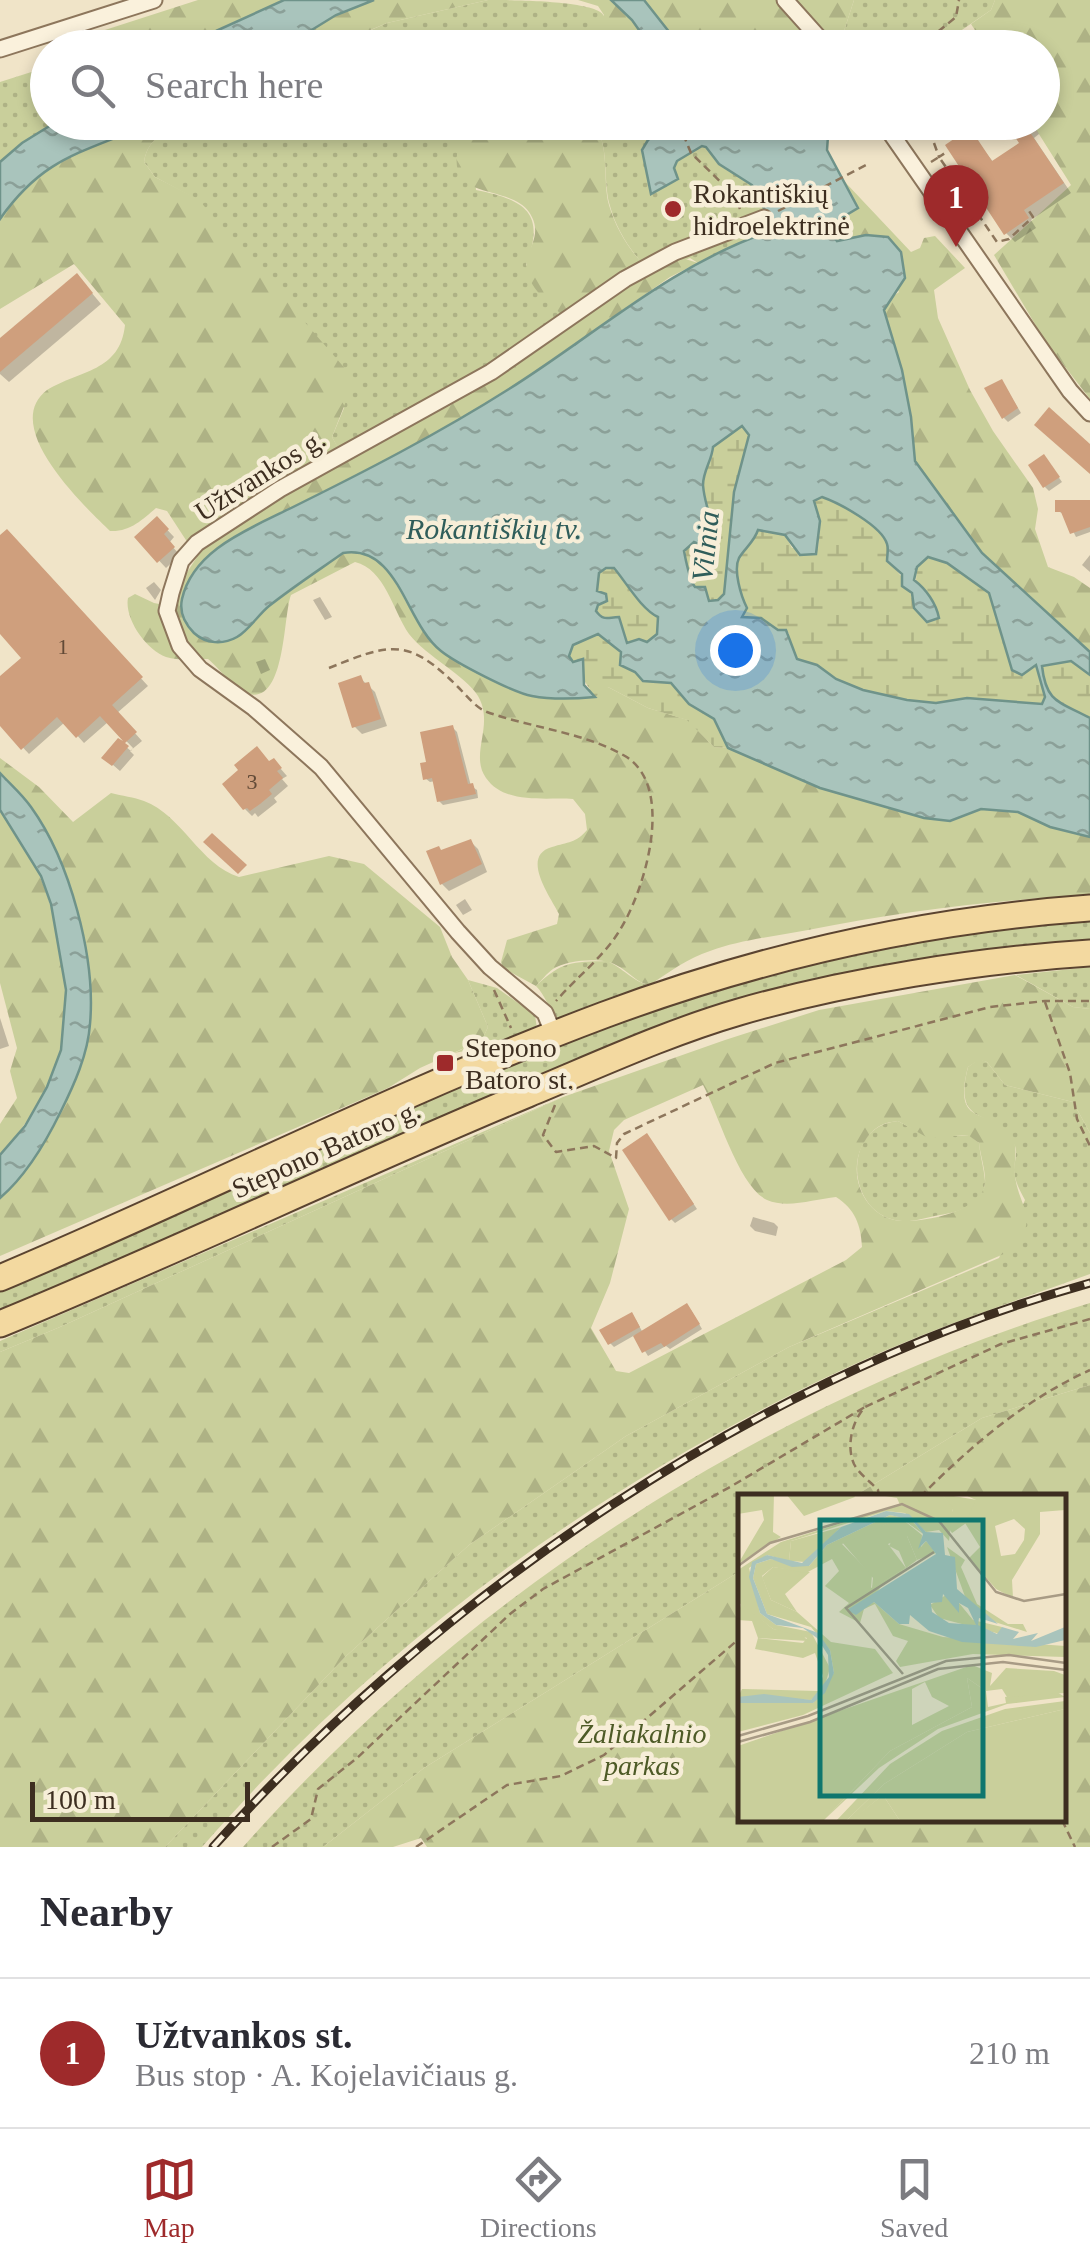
<!DOCTYPE html>
<meta charset="utf-8">
<style>
body{margin:0;font-family:Georgia,serif;background:#f2f2f3;color:#2b2b33}
.scale{position:absolute;left:30px;bottom:25px;width:220px;box-sizing:border-box;padding-left:10px;border:5px solid #3d2e20;border-top:0;font-size:28px;line-height:35px;white-space:nowrap;color:#3d2e20;-webkit-text-stroke:8px #f7eed8;paint-order:stroke}
.you{position:absolute;left:735px;top:650px;width:35px;height:35px;margin:-25px;border:8px solid #fff;border-radius:50%;background:#1a73e8;box-shadow:0 0 0 15px #1a73e833}
.badge{display:grid;place-items:center;width:65px;height:65px;border-radius:50%;background:#9e2a2b;color:#fff;font-size:32px;font-weight:700}
.pin{position:absolute;translate:-50% -82px;filter:drop-shadow(0 2px 5px #0008)}
.pin::after{content:'';position:absolute;top:52px;width:35px;height:30px;background:inherit;clip-path:polygon(0 0,100% 0,50% 100%)}
.list{margin:0;padding:0;list-style:none}
h2{display:flex;justify-content:space-between;align-items:center;height:130px;margin:0;padding:0 40px;font-size:42px}
h2 small{font-size:32px;font-weight:400;color:#7c7c81}
.list li{display:grid;grid-template-columns:65px 1fr auto;gap:30px;align-items:center;box-sizing:border-box;height:150px;padding:0 40px;border-top:2px solid #e1e1e2}
.list b{display:block;font-size:38px;white-space:nowrap}
.list p{margin:0;font-size:32px;white-space:nowrap;color:#7c7c81}
.list em{font-size:32px;font-style:normal;color:#7c7c81}
.icon{flex:none;width:55px;height:55px;fill:none;stroke:currentColor;stroke-width:2;stroke-linecap:round;stroke-linejoin:round}
.map{position:relative;flex:none;width:1090px;height:1847px;overflow:hidden}
.search{position:absolute;background:#fff;box-shadow:0 5px 15px #0003;left:30px;right:30px;top:30px;height:110px;display:flex;align-items:center;gap:25px;box-sizing:border-box;padding:0 35px;border-radius:55px;color:#7c7c81;font-size:38px}
.sheet{height:280px;background:#fff}
nav{display:flex;justify-content:space-around;align-items:center;box-sizing:border-box;height:140px;border-top:2px solid #e1e1e2;background:#fff;font-size:28px;color:#7c7c81}
nav a{display:grid;justify-items:center;gap:5px}
nav .on{color:#9e2a2b}
.map>svg:first-child{display:block}
.grass{fill:url(#grass-dots)}
.forest{fill:url(#forest-firs);fill-rule:evenodd}
.wetland{fill:url(#wetland-marsh)}
.water{fill:url(#water-ripples);stroke:#6f938a;stroke-width:2.5;fill-rule:evenodd}
.shadow{fill:#0003}
.building{fill:#cf9f7d}
.lines{fill:none;stroke-linecap:round;stroke-linejoin:round}
.minor-casing{stroke:#8d765c;stroke-width:19}
.primary-casing{stroke:#5b4430;stroke-width:29}
.path{stroke:#8d765c;stroke-width:2.5;stroke-dasharray:8 5;stroke-linecap:butt}
.minor{stroke:#faf1dc;stroke-width:15}
.primary{stroke:#f3d9a0;stroke-width:25}
.rail-casing{stroke:#3d2e20;stroke-width:9}
.rail{stroke:#f7eed8;stroke-width:5;stroke-dasharray:15;stroke-linecap:butt}
.poi-dot{fill:#9e2a2b;stroke:#f7eed8;stroke-width:4}
.labels{text-anchor:middle;dominant-baseline:central;stroke-width:9;stroke-linejoin:round;paint-order:stroke}
.number-label{font-size:22px;fill:#624a37}
.poi-label{font-size:28px;fill:#3d2e20;stroke:#f7eed8;text-anchor:start}
.street-label{font-size:28px;fill:#3d2e20;stroke:#f7eed8}
.park-label{font-size:28px;font-style:italic;fill:#4d5a26;stroke:#f7eed8}
.water-label{font-size:30px;font-style:italic;fill:#2f5d5a;stroke:#f7eed8}
.inset-road{fill:none;stroke:#a89b85;stroke-width:2.5}
.view{fill:#0f766e;fill-opacity:0.15;stroke:#0f766e;stroke-width:5}
.inset-edge{fill:none;stroke:#3d2e20;stroke-width:5}
</style>
<div class="map">
<svg width="1090" height="1847" viewBox="0 0 1090 1847">
<defs>
<pattern id="grass-dots" width="8" height="8" patternUnits="userSpaceOnUse" patternTransform="scale(2.5)"><rect width="8" height="8" fill="#c9cf9b"/><path d="M2 2h.1M6 6h.1" fill="none" stroke="#aeb285" stroke-width="1.8" stroke-linecap="round"/></pattern>
<pattern id="forest-firs" width="22" height="20" patternUnits="userSpaceOnUse" patternTransform="scale(2.5)"><rect width="22" height="20" fill="#c9cf9b"/><path d="M5 1l3.5 6h-7zM16 11l3.5 6h-7z" fill="#aeb285"/></pattern>
<pattern id="wetland-marsh" width="20" height="14" patternUnits="userSpaceOnUse" patternTransform="scale(2.5)"><rect width="20" height="14" fill="#c9cf9b"/><path d="M1 5h8M5 5V1M11 12h8M15 12V8" fill="none" stroke="#aeb285"/></pattern>
<pattern id="water-ripples" width="26" height="14" patternUnits="userSpaceOnUse" patternTransform="scale(2.5)"><rect width="26" height="14" fill="#a9c4bc"/><path d="M2 4q2-2 4 0t4 0M15 11q2-2 4 0t4 0" fill="none" stroke="#8ba098"/></pattern>
</defs>
<rect width="100%" height="100%" fill="#f0e4c8"/>
<!-- grass -->
<g class="grass">
<path d="M488,0C509,0 598,0 604,16C606,26 598,39 595,47L330,48L387,23Z"/>
<path d="M854,0H995L991,10L937,47L843,48L844,31Z"/>
<path d="M47,67L48,122L56,123L22,143L0,162V82Z"/>
<path d="M189,123H477L470,127L476,190C526,200 546,213 526,265L574,324L449,406L344,459L332,437L344,408L198,200L155,177L144,162C148,136 167,132 189,123Z"/>
<path d="M592,123H675L648,140L651,194L677,179L674,168L677,161L702,146L707,147L719,164L752,185L773,226L768,232L698,263L690,258L650,273C632,252 617,232 610,206C602,180 611,142 592,123Z"/>
<path d="M1090,916V944L762,997L0,1316V1288L521,1059L689,995L904,941Z"/>
<path d="M607,961C622,967 634,983 650,985L561,1021C550,1013 546,996 536,986C562,961 572,962 607,961Z"/>
<path d="M1090,967V1009L1073,1007L1016,975Z"/>
<path d="M468,980L497,988L535,1015L537,1029L504,1044L454,1053L482,1040L488,1027Z"/>
<path d="M979,1059L987,1062L1005,1085L1073,1102L1090,1133V1274C1021,1299 951,1322 884,1351C628,1463 386,1635 202,1847H165L345,1657L469,1545L626,1436L789,1347L999,1258L1025,1200C1020,1191 1015,1182 1014,1170C1014,1163 1018,1153 1015,1146C999,1105 951,1133 968,1067Z"/>
<path d="M563,1097L60,1327L0,1352V1341Z"/>
<path d="M898,1121C919,1134 945,1138 969,1135L979,1143C980,1156 984,1168 985,1181C986,1203 957,1213 940,1215C928,1217 914,1222 902,1221C846,1217 840,1126 898,1121Z"/>
<path d="M1090,1303V1385L982,1418L853,1497H740V1571L424,1768L323,1847H243C466,1596 768,1400 1090,1303Z"/>
</g>
<!-- forest -->
<g class="forest">
<path d="M198,0H284L216,31L155,47L49,48Z"/>
<path d="M374,0H488L387,23L330,47L284,48L336,15Z"/>
<path d="M578,0H611L632,20L651,47H595L604,15L598,6Z"/>
<path d="M644,0H854L844,31L843,48L681,47Z"/>
<path d="M995,0H1090V399L1045,341L994,255L1071,185L1032,123L1042,122V48L986,47L971,24L991,10Z"/>
<path d="M151,123H189C167,132 148,136 144,162L155,177L198,199L348,372L350,391L332,437L344,458L449,406L573,325C558,309 533,295 527,272C522,251 546,237 529,212C511,185 451,201 457,155C458,143 467,130 477,123H592C611,142 602,180 609,205C617,232 631,252 650,272L679,257L698,263L670,277L510,389L408,449L241,533L211,553L186,588L182,614L239,636L267,608L344,552L358,550L373,556L388,570L422,630L440,650L460,662L529,696L608,687L648,708L688,720L714,747L728,748L820,788L924,817L950,821L981,809L1018,812L1050,827L1090,837V895C994,900 902,911 808,930C776,936 740,940 710,951C688,958 669,972 650,985C636,983 629,971 616,965C601,957 568,960 553,969C547,973 541,981 536,986L503,968L501,962L507,940L557,924L559,914C550,896 520,856 552,847C568,842 576,843 587,830L585,814L573,799C545,797 505,805 486,778C469,754 495,725 478,696C465,675 427,657 409,634C393,611 385,569 355,562L291,595C283,615 286,703 249,694C236,691 219,668 208,659C195,659 179,661 166,657C146,650 124,618 128,598L135,594L154,603L175,607L180,583L197,557L167,511L156,508C142,520 130,532 110,531C82,504 0,426 47,390C80,370 120,372 125,325L74,264L0,309V219L20,192L43,170L74,153Z"/>
<path d="M845,182L911,252L920,248L924,238L935,236L965,268L934,290L938,318L970,390L993,431L1033,488L1038,509L1035,529L1048,567L1074,577L1090,588V652L982,553L915,461L911,417L902,370L884,310L888,300L899,292L867,235L837,241L831,233L832,224L858,208Z"/>
<path d="M0,758L39,787L73,822L111,793C122,796 134,797 144,801C182,815 200,865 239,877L329,856L364,864L440,927L452,957L468,980L488,1027L482,1040L420,1068L388,1088L0,1256V1198L53,1128L74,1084L90,1028L91,996L77,913L65,872L30,805L0,773Z"/>
<path d="M0,810C51,868 76,974 61,1049C52,1089 26,1125 0,1155V1124L17,1098L10,1071L17,1048L0,983Z"/>
<path d="M1015,975L1073,1007L1090,1009V1133L1073,1102L1005,1085L987,1062L979,1060L968,1067C951,1132 993,1105 1012,1137C1019,1149 1013,1162 1015,1176C1019,1208 1040,1217 1013,1250L789,1347L626,1436L469,1545L345,1657L165,1847H0V1352L60,1327L563,1097L725,1040L819,1010ZM703,1085C718,1113 739,1187 767,1200C787,1209 815,1199 836,1197C855,1209 861,1225 862,1247L846,1260L629,1373L616,1371L591,1328L610,1283L629,1209L609,1151L614,1130L624,1120ZM898,1121L928,1138L968,1135L979,1143C980,1155 988,1177 984,1188C976,1212 925,1222 902,1221C865,1219 847,1176 862,1146C871,1129 880,1123 898,1121Z"/>
<path d="M1090,1385V1847H427L421,1838L393,1847H323L424,1768L740,1571V1820H1062V1497H853L982,1418Z"/>
</g>
<!-- wetland -->
<g class="wetland">
<path d="M741,426L749,435L734,492L724,594L718,600L709,601L705,587H695L689,579L684,551L694,542L709,547C715,520 701,505 703,479C704,468 712,459 713,447Z"/>
<path d="M822,497C839,503 882,526 887,544C889,549 887,555 887,561C902,575 911,587 914,608L917,567L929,556L947,563L990,593L998,621L1022,675L1036,665L1045,697L1042,705L967,698L936,703L907,700L863,690L836,679L817,665L797,659L790,648L789,633L769,626L760,618L741,617L746,608C741,595 733,570 739,558C745,547 754,542 758,530L785,535L792,548L818,549L820,521L814,501Z"/>
<path d="M606,568H614L650,613L658,617L657,634L647,642L627,643L617,616L609,620L601,618L596,611L597,605L607,600L597,592L599,573Z"/>
<path d="M598,634L621,652V665L635,672L643,681L671,683L689,704L715,719L728,748L714,747L687,720L648,708L608,687L595,697L568,656L573,645Z"/>
<path d="M1062,660L1071,661L1090,675V718C1062,703 1045,703 1042,666Z"/>
</g>
<!-- water -->
<g class="water">
<path d="M284,0H374L336,15L284,47H155L216,31Z"/>
<path d="M611,0H644L681,47H651L632,20Z"/>
<path d="M56,122L151,123C84,153 45,155 0,219V162L22,143Z"/>
<path d="M675,123H829L827,150L858,208L833,223L831,233L837,241L866,235L888,237L901,252L905,278L884,310L902,370L911,417L915,461L982,553L1090,652V675L1071,661L1042,666C1046,704 1061,702 1090,718V837L1050,827L1018,812L981,809L950,821L924,818L820,788L728,748L714,719L689,704L671,683L643,681L635,672L620,665L621,652L598,634L573,645L569,656L573,662L583,659L584,685L595,697C574,699 553,700 532,696C514,693 456,663 441,651C405,623 399,544 343,553C319,570 293,587 269,606C258,615 249,630 237,637C223,645 206,644 194,633C185,624 179,613 182,599C193,550 249,529 289,509C364,472 438,434 509,389C595,335 670,266 768,232L773,226L752,185L719,164L706,147L702,146L677,161L674,168L678,179L651,194L642,150L648,140ZM742,426L749,435L734,492L724,594L718,600L709,601L705,587H695C689,579 686,561 684,551L694,542L708,548C716,518 705,511 703,485C703,471 712,460 713,447ZM822,497C839,503 882,526 887,544C889,549 887,555 887,561L902,574V586L912,593L914,608L927,622L939,618C936,603 926,589 914,580L917,567L928,557L947,563L989,593L1012,670L1022,675L1036,665L1045,697L1042,704L967,698L936,703L907,700L863,690L836,679L817,665L797,659L786,630H778L761,618L742,617L747,608C741,596 733,570 739,558C745,548 754,542 758,530L785,535L800,555L816,554L820,521L814,501ZM606,568H614C626,582 641,609 658,617L657,634L647,642L639,639L627,643L619,617C608,617 604,622 596,611L598,605L607,601L606,594L597,591L599,573Z"/>
<path d="M0,773C10,784 22,794 31,807C70,861 96,958 90,1024C88,1054 74,1085 61,1111C46,1142 27,1175 0,1198V1155L25,1126L47,1087L61,1050L66,990L51,904L41,876L0,810Z"/>
</g>
<!-- shadow -->
<g class="shadow">
<path d="M1008,122H1032L1039,134L1034,138L1071,193L1031,220L1036,228L1015,242L1006,233L970,132L994,163L1023,144Z"/>
<path d="M675,202L684,217L675,221L667,207Z"/>
<path d="M86,286L101,304L9,382L0,374V342Z"/>
<path d="M1005,386L1021,413L1008,422L1004,418Z"/>
<path d="M1048,462L1062,482L1049,491L1045,487Z"/>
<path d="M1090,502V532L1076,537L1065,515L1058,511Z"/>
<path d="M157,519L174,537L169,543L180,555L166,568L137,537Z"/>
<path d="M7,532L148,686L117,713L142,741L130,751L134,755L120,771L105,758L119,741L131,751L133,748L108,722L84,743L65,722L29,754L0,723V680L24,658L0,631V538Z"/>
<path d="M1090,555V572L1082,565Z"/>
<path d="M154,582L161,590L155,600L146,588Z"/>
<path d="M320,597L332,617L325,620L313,600Z"/>
<path d="M265,659L270,670L261,674L256,662Z"/>
<path d="M360,678L375,692L387,726L362,734L355,727Z"/>
<path d="M453,728L457,732L471,786L477,790L478,798L443,805L439,801L435,781L430,782L425,778L429,764Z"/>
<path d="M270,764L280,768L287,776L282,779L288,786L274,798L277,802L258,817L255,813L252,816L245,809Z"/>
<path d="M471,842L478,849L487,872L449,891L442,884L429,852L443,853Z"/>
<path d="M465,899L472,910L463,915L456,905Z"/>
<path d="M0,1018L9,1046L0,1049Z"/>
<path d="M651,1140L697,1209L675,1223L671,1219Z"/>
<path d="M753,1217L774,1223L778,1227L776,1236L755,1231L750,1226Z"/>
<path d="M691,1310L702,1329L670,1349L666,1346L648,1356L635,1335L614,1347L610,1343L636,1320L643,1333Z"/>
</g>
<!-- building -->
<g class="building">
<path d="M1005,122H1023L1064,183L1024,210L1029,218L1004,235L945,145L970,128L992,161L1019,143Z"/>
<path d="M77,273L93,293L0,372V338Z"/>
<path d="M1002,379L1018,408L1002,419L984,388Z"/>
<path d="M1049,407L1090,444V474L1034,425Z"/>
<path d="M1044,454L1060,477L1043,488L1028,465Z"/>
<path d="M1055,500H1090V527L1070,534L1061,512H1055Z"/>
<path d="M157,516L169,529L164,534L175,547L157,563L134,537Z"/>
<path d="M7,529L143,677L112,705L137,732L125,743L129,746L112,766L101,758L118,738L123,741L100,716L76,738L57,717L21,750L0,726V676L21,658L0,634V535Z"/>
<path d="M361,675L364,683L369,682L381,719L352,728L338,683Z"/>
<path d="M453,725L468,784L473,783L476,794L437,802L432,778L423,780L420,763L426,762L420,732Z"/>
<path d="M257,746L269,761L274,758L282,768L277,771L283,778L269,790L272,794L260,804L250,811L247,808L243,810L222,784L238,770L234,765Z"/>
<path d="M212,833L247,865L238,874L203,842Z"/>
<path d="M471,839L482,864L440,885L426,851L439,846L441,850Z"/>
<path d="M647,1133L694,1204L669,1221L622,1150Z"/>
<path d="M687,1303L700,1324L664,1347L661,1343L642,1353L633,1336Z"/>
<path d="M632,1312L640,1327L608,1345L599,1330Z"/>
</g>
<g class="lines">
<!-- minor casing -->
<g class="minor-casing">
<g id="minor">
<path d="M785,0L828,48"/>
<path d="M0,49L154,0"/>
<path d="M883,122L1070,391L1090,413"/>
<path d="M554,1035L545,1013L490,967L458,932L321,767L254,708L200,669L180,646L167,611L171,593L181,561L197,543L280,489L491,372L625,279L675,252L764,218"/>
</g>
</g>
<!-- primary casing -->
<g class="primary-casing">
<g id="primary">
<path d="M0,1278C202,1193 398,1092 604,1015C760,957 924,920 1090,908"/>
<path d="M0,1324C178,1251 350,1168 528,1094C598,1065 667,1033 739,1012C846,981 979,960 1090,953"/>
</g>
</g>
<!-- path -->
<g class="path">
<path d="M918,48L956,17L959,0"/>
<path d="M678,122L691,153L734,195L740,209"/>
<path d="M934,143L939,157L948,151"/>
<path d="M931,162L939,157L997,242L1009,239L1033,217L1027,208"/>
<path d="M778,211L866,165"/>
<path d="M329,668C391,643 408,637 458,687C467,696 476,708 487,712C532,728 583,732 625,756C677,787 644,894 618,933C602,958 576,978 556,1001"/>
<path d="M494,990L511,1028"/>
<path d="M1045,1002L1070,1073L1077,1119L1090,1146"/>
<path d="M555,1105L543,1135L556,1152L594,1146L616,1158L617,1143L624,1134L775,1063L990,1007L1045,1001H1090"/>
<path d="M879,1497L878,1490C871,1482 859,1474 854,1464C846,1446 852,1421 865,1407L1001,1344L1090,1319"/>
<path d="M920,1497C971,1446 1024,1400 1090,1370"/>
<path d="M1062,1820L1075,1847"/>
<path d="M272,1847L311,1819L318,1789L357,1758L510,1614L543,1589L730,1487L865,1407"/>
<path d="M416,1847L507,1785L561,1776L604,1755L740,1638"/>
</g>
<!-- minor -->
<use href="#minor" class="minor"/>
<!-- primary -->
<use href="#primary" class="primary"/>
<!-- rail casing -->
<g class="rail-casing">
<path id="rail" d="M213,1847C442,1593 758,1375 1090,1283"/>
</g>
<!-- rail -->
<use href="#rail" class="rail"/>
</g>
<!-- markers -->
<g class="poi-dot">
<circle cx="673" cy="209" r="10"/>
<rect x="435" y="1053" width="20" height="20" rx="5"/>
</g>
<g class="labels">
<!-- number labels -->
<g class="number-label">
<text x="63" y="646">1</text>
<text x="252" y="781">3</text>
</g>
<!-- poi labels -->
<g class="poi-label">
<text x="693" y="193">Rokantiškių<tspan x="693" dy="32">hidroelektrinė</tspan></text>
<text x="465" y="1047">Stepono<tspan x="465" dy="32">Batoro st.</tspan></text>
</g>
<!-- street labels -->
<g class="street-label">
<text transform="translate(260 475) rotate(-32)">Užtvankos g.</text>
<text transform="translate(326 1149) rotate(-24)">Stepono Batoro g.</text>
</g>
<!-- park labels -->
<g class="park-label">
<text x="642" y="1733">Žaliakalnio<tspan x="642" dy="32">parkas</tspan></text>
</g>
<!-- water labels -->
<g class="water-label">
<text x="494" y="528">Rokantiškių tv.</text>
<text transform="translate(705 546) rotate(-84)">Vilnia</text>
</g>
</g>
<!-- overview -->
<g transform="translate(738 1494)">
<rect width="328" height="328" fill="#f0e4c8"/>
<path d="M204,0L239,6L231,27L214,39L208,30L215,16ZM163,24L184,41L183,53L188,47L198,59L179,66L169,42L150,50L168,74L134,94L135,84L104,48ZM103,33L67,68L51,67L53,47ZM35,73L72,78L47,100L59,118L33,106L24,83ZM3,108L35,135L63,139L70,147L20,144L14,127L0,126ZM229,184L248,197L250,213L268,209L267,203L314,195L327,203L269,210L200,235L141,274L85,327L152,257L234,213ZM327,207V215L229,238L146,290L108,327H98L152,270L204,237L267,215ZM145,301L162,327H123L118,322Z" fill="#c9cf9b"/>
<path d="M0,0H36L35,38L43,43L0,70L26,26L24,16L0,20ZM48,0H115L117,3L66,22ZM136,0H204L215,14L211,47L201,36L188,38L167,19L148,17L53,47L51,67L29,61L11,74L22,119L38,131L73,138L92,174L86,194L73,206L0,203L4,195L80,197L85,182L77,159L65,164L17,155L20,144L65,149L69,144L35,135L0,108V76L43,48L162,11L159,4ZM225,0H327V16L302,18V40L274,86L275,104L258,95L231,64L242,53L227,29L238,6ZM276,25L287,35L286,46L277,60L263,62L257,32ZM152,21L173,25L185,40L163,24L104,50L134,81L133,94L168,74L161,57L151,52L156,42H169L179,66L143,93L118,121L122,116L136,108L161,130L205,143L327,152V163L235,160L162,173L158,167L170,147L155,142L137,110L126,115L122,129L101,118L111,109L87,92L101,77L94,65L68,79L35,73L24,82L33,106L59,118L93,148L137,155L155,179L65,221L0,238V209H75L96,179L92,156L73,133L29,120L15,84L18,70L33,65L71,72L89,51ZM209,53L227,66L223,73L239,110L270,130H285L289,138L247,125L229,108ZM234,171L254,179L252,192L268,174L316,177L327,181V199L269,203L264,195L248,197L229,184L234,213L152,257L85,327H0V252ZM187,188L194,203L211,212L174,231V195ZM327,215V327H162L145,301L119,322L123,327H108L146,290L229,238Z" fill="#c9cf9b" fill-rule="evenodd"/>
<path d="M208,101L221,118V109L235,126L264,133L262,140L201,124L192,111Z" fill="#c9cf9b"/>
<path d="M148,17L171,20L188,38L205,39L207,61L217,63L219,95L260,130L241,124L240,131L259,140L264,133L281,138L275,145L300,139L293,147L327,133V146L298,153L224,148L191,137L172,121L171,130H161L136,108L118,121L109,116L198,60L188,47L180,55L185,40L174,26L152,21L89,51L71,72L54,73L33,65L18,70L15,84L29,120L80,139L92,156L96,179L87,199L75,209H0V203L26,200L73,206L91,183L90,161L79,144L65,134L38,131L22,119L11,83L14,68L29,61L64,69L103,33ZM205,100L221,119V109L230,114L238,131L211,129L194,118L193,109L204,108Z" fill="#a9c4bc" fill-rule="evenodd"/>
<path class="inset-road" d="M0,72L32,49L164,10L201,27L258,98L286,107L328,100M165,180L108,114L196,58M0,242L70,222L208,167L271,161L328,169M0,248L72,228L200,175L265,168L328,176"/>
<path class="view" d="M82,26H245V302H82Z"/>
<rect width="328" height="328" class="inset-edge"/>
</g>
</svg>
<div class="scale">100 m</div>
<div class="you"></div>
<div class="pin badge" style="left:956px;top:247px">1</div>
<div class="search"><svg class="icon" aria-label="search" viewBox="0 0 24 24"><circle cx="10" cy="10" r="6"/><path d="M15 15l6 6"/></svg>Search here</div>
</div>
<section class="sheet">
<h2>Nearby<small></small></h2>
<ul class="list">
<li><span class="badge">1</span><div><b>Užtvankos st.</b><p>Bus stop · A. Kojelavičiaus g.</p></div><em>210 m</em></li>
</ul>
</section>
<nav>
<a class="on"><svg class="icon" aria-label="map" viewBox="0 0 24 24"><path d="M3 6l6-2 6 2 6-2v14l-6 2-6-2-6 2zM9 4v14M15 6v14"/></svg>Map</a>
<a><svg class="icon" aria-label="directions" viewBox="0 0 24 24"><path d="M12 3l9 9-9 9-9-9zM9 14v-3h6M13 9l2 2-2 2"/></svg>Directions</a>
<a><svg class="icon" aria-label="saved" viewBox="0 0 24 24"><path d="M7 4h10v16l-5-4-5 4z"/></svg>Saved</a>
</nav>
